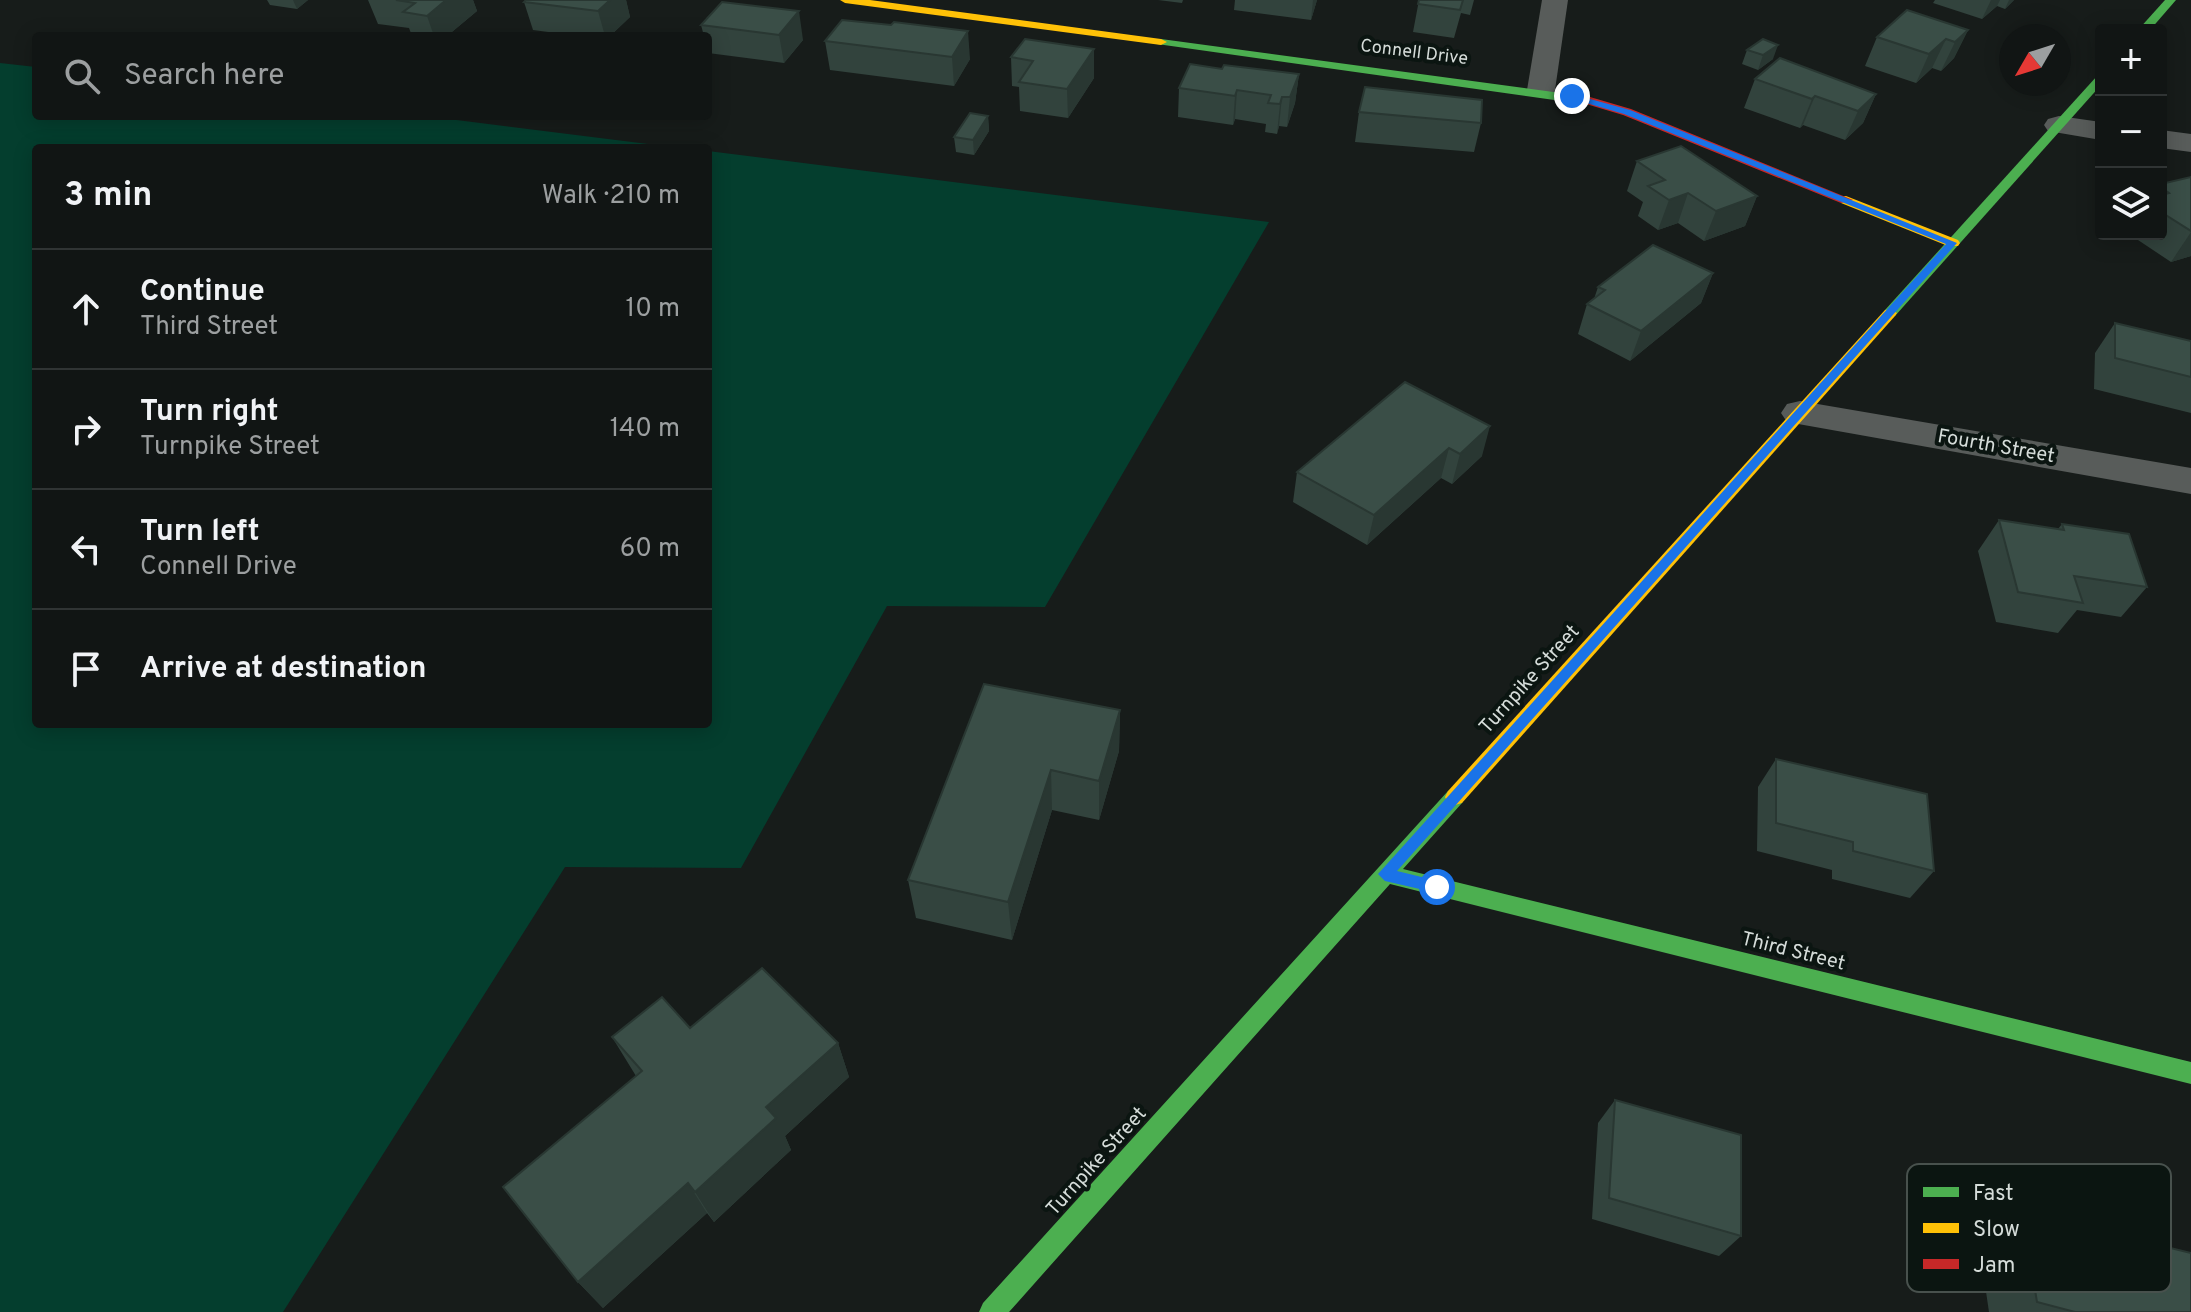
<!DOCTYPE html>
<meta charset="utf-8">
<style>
body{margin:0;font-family:Overpass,sans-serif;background:#1a1e1d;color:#f1f3f6}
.controls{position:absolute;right:24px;top:24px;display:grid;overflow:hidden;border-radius:8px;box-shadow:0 4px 20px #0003}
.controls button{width:72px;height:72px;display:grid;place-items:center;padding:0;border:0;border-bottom:2px solid #303434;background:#111514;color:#f1f3f6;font:40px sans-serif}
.compass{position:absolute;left:1999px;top:24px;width:72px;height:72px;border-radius:50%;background:#111514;box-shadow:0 4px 20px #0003;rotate:231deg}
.stop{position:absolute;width:24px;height:24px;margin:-18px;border:6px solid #1a73e8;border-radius:50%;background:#fff}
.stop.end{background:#1a73e8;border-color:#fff;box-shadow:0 2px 8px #0008}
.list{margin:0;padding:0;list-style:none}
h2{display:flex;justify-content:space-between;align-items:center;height:104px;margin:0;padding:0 32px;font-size:34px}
h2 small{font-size:26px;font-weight:400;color:#9c9fa0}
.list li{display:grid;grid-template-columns:52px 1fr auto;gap:24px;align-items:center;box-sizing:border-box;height:120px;padding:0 32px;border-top:2px solid #303434}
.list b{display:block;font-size:30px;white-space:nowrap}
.list p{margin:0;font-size:26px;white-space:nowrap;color:#9c9fa0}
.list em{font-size:26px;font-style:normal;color:#9c9fa0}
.icon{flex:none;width:44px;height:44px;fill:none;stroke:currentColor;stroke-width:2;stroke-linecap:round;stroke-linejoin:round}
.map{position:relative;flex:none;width:2191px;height:1312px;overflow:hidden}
.search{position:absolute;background:#111514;box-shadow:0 4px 20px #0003;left:32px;top:32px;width:680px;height:88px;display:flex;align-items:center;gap:20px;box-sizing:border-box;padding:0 28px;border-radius:8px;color:#9c9fa0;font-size:30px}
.panel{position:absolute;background:#111514;box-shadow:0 4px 20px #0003;left:32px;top:144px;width:680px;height:584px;border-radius:8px}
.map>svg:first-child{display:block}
.green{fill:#043e2e}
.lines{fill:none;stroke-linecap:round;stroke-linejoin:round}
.street{fill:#585c5a;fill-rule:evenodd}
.fast{fill:#4caf50;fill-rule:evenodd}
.slow{fill:#ffc107;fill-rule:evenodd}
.jam{fill:#c62828;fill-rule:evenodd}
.wall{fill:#32433d}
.shaded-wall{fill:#293732}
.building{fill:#3a4e47;stroke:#293732;stroke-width:2}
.route{fill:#1a73e8}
.labels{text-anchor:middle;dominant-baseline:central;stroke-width:8;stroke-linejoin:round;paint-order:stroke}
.far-street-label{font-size:18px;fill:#d5dcd9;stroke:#0b1511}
.street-label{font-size:20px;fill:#d5dcd9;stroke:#0b1511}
.key{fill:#0b1511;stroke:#48514d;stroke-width:2}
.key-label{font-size:22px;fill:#d5dcd9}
</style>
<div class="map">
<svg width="2191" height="1312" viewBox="0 0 2191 1312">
<rect width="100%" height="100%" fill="#171c1a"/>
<!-- green -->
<path class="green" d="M0,63L36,67V116H425L680,148H36V724H708V151L1269,222L1045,607L887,606L741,868L565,867L283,1312H0Z"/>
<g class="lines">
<!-- street -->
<g class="street">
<path d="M1542,0H1568L1555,90L1551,96H1531L1527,90Z"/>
<path d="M2059,116L2101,122V140L2048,131L2044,125L2048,119Z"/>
<path d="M2161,130L2191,134V152L2161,148Z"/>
<path d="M1800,401L2191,468V494L1787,422L1781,413L1787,404Z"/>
</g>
<!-- fast -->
<g class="fast">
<path d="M2165,0H2176L2150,30H2138Z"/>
<path d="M1161,39L1590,97L1596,101L1590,105L1157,44V40Z"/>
<path d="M2101,74V85L1895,316H1885V310L2097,76Z"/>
<path d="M1455,789L1462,791L1465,797L1462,803L1403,869L2191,1062V1084L1390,884L1009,1312H979L983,1303L1448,791Z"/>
</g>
<!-- slow -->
<g class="slow">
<path d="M840,0H870L1161,39L1167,42L1161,45L845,3Z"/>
<path d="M1846,196L1958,240L1960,243L1958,246H1948L1841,203V197Z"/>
<path d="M1890,309L1897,313L1895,316L1462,803L1455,805L1448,803L1445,797L1448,791L1885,310Z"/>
</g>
<!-- jam -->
<path class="jam" d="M1590,97L1631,109L1853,200L1841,203L1623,115L1586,104L1584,101Z"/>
</g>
<!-- wall -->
<g class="wall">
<path d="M267,0H308L297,9L270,5Z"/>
<path d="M368,0H473L477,11L447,36H412L409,28L378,24Z"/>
<path d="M526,0H626L630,17L610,36H579L533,30L524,2Z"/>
<path d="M1158,0H1183L1182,3Z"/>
<path d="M1235,0H1317L1311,20L1234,10Z"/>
<path d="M1419,0H1474L1470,15L1461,13L1454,38L1413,32Z"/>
<path d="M1935,0H2014L2005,9L1997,6L1982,19L1933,3Z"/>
<path d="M722,2L803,40L784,63L708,53V36H704L701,25Z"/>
<path d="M1968,30L1954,58L1941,71L1932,68L1916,83L1865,66L1877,37Z"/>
<path d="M825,41L970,59L954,86L830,70Z"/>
<path d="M1094,49V78L1068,118L1020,111L1019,87L1012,86L1011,57Z"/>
<path d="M1747,50L1773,59L1758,70L1742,64Z"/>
<path d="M1222,69L1299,74L1295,103L1287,127L1279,126L1277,134L1265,132L1266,124L1235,119L1233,125L1178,117L1179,88Z"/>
<path d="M1755,79L1876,94L1863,123L1845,140L1803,125L1800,128L1744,108Z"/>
<path d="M1359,112L1481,123L1474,152L1355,142Z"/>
<path d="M988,116L989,131L974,155L956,152L954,137Z"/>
<path d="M1637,161L1757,196L1745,226L1704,241L1678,223L1658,230L1638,216L1643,202L1627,191Z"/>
<path d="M2191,177V256L2171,262L2129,234H2161V184Z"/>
<path d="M1713,273L1701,303L1630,361L1578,334L1587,304L1594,299L1598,287Z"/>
<path d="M2115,323L2191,341V413L2094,389L2095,353Z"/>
<path d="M1405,382L1482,456L1452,484L1441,478L1367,545L1293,502L1297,472Z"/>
<path d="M1999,520L2058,529L2062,524L2147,587L2121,617L2077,610L2058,633L1996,622L1978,551Z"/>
<path d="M1120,710L1119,751L1099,820L1052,810L1012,940L916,918L908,880Z"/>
<path d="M1776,759L1934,871L1910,898L1832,879V870L1757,851L1758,787Z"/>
<path d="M690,1028L838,1043L849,1077L785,1136L791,1150L714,1222L707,1213L603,1308L578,1282L636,1076L612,1037Z"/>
<path d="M1615,1100L1741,1236L1719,1256L1592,1219L1598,1123Z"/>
<path d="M2019,1193L2158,1245L2191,1312H1989L1976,1223Z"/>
</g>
<!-- shaded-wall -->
<g class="shaded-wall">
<path d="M293,0H308L297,9Z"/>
<path d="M446,0H473L477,11L447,36H434L427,16Z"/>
<path d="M610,0H626L630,17L610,36H605L598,11Z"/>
<path d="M1313,0H1317L1311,20Z"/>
<path d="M1991,0H2000L1997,6L1982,19Z"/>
<path d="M2009,0H2014L2005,9Z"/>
<path d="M799,11L803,40L784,63L779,35Z"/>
<path d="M1968,30L1954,58L1941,71L1955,42Z"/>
<path d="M968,31L970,59L954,86L952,57Z"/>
<path d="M1946,39L1932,68L1916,83L1929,54Z"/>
<path d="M1778,45L1773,59L1758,70L1763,55Z"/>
<path d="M1094,49V78L1068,118L1067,89Z"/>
<path d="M1299,74L1295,103L1287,127L1290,97Z"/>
<path d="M1237,90L1235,119L1233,125L1235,96Z"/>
<path d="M1876,94L1863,123L1845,140L1858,111Z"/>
<path d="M1815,96L1803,125L1800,128L1812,99Z"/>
<path d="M1282,97L1279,126L1277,134L1280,104Z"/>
<path d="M988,116L989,131L974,155L973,140Z"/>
<path d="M1688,193L1678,223L1658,230L1669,200Z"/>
<path d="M1757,196L1745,226L1704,241L1716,211Z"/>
<path d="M2191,232V256L2171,262Z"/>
<path d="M1713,273L1701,303L1630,361L1641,331Z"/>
<path d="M1490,426L1482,456L1452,484L1460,454Z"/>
<path d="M1449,448L1441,478L1367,545L1374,515Z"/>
<path d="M1120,710L1119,751L1099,820V781Z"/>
<path d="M1051,770L1052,810L1012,940L1008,902Z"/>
<path d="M838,1043L849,1077L785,1136L791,1150L714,1222L695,1192L766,1107Z"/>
<path d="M688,1183L707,1213L603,1308L578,1282Z"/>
</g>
<!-- building -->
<g class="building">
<path d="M396,0H446L427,16L403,12L415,3Z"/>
<path d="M526,0H610L598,11L524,2Z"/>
<path d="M1419,0H1463L1460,10L1418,4Z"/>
<path d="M722,2L799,11L779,35L701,25Z"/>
<path d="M1907,10L1968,30L1955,42L1946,39L1929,54L1877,37Z"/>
<path d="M842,20L891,25L894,22L968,31L952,57L825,41Z"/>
<path d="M1025,39L1094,49L1067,89L1019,82L1033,61L1011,57Z"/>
<path d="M1763,39L1778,45L1763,55L1747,50Z"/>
<path d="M1780,58L1876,94L1858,111L1815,96L1812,99L1755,79Z"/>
<path d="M1190,64L1222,69L1224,65L1299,74L1290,97H1282L1280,104L1268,103L1271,95L1237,90L1235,96L1179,88Z"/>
<path d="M1365,87L1482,100L1481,123L1359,112Z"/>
<path d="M970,113L988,116L973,140L954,137Z"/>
<path d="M1681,146L1757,196L1716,211L1688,193L1669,200L1648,186L1665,180L1637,161Z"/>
<path d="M2191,177V231L2161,212V195L2169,193L2161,187V184Z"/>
<path d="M1653,245L1713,273L1641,331L1587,304L1605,290L1598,287Z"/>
<path d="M2115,323L2191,341V377L2115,358Z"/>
<path d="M1405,382L1490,426L1460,454L1449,448L1374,515L1297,472Z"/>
<path d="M1999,520L2064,530L2062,524L2129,534L2147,587L2074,576L2083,603L2018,592Z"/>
<path d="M984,684L1120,710L1099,781L1051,770L1008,902L908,880Z"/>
<path d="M1776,759L1927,794L1934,871L1853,851V842L1776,823Z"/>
<path d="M762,968L838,1043L766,1107L776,1118L695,1192L688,1183L578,1282L503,1187L642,1071L612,1037L662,997L690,1028Z"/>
<path d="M1615,1100L1741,1135V1236L1609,1198Z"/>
<path d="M2019,1193L2154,1227L2158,1245L2191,1253V1312H2075L2037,1302Z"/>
</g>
<!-- route -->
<path class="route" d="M1572,94L1630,110L1957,243L1397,871L1442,882L1445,887L1437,893L1385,881L1378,874L1946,244L1624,114L1569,98Z"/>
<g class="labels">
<!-- far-street labels -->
<g class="far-street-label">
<text transform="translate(1414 53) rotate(7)">Connell Drive</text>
</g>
<!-- street labels -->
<g class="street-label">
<text transform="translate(1996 447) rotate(10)">Fourth Street</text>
<text transform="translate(1530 680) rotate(-48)">Turnpike Street</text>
<text transform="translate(1793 952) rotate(14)">Third Street</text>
<text transform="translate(1097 1162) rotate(-48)">Turnpike Street</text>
</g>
</g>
<!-- legend -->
<rect x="1907" y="1164" width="264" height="128" rx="12" class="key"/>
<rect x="1923" y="1187" width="36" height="10" fill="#4caf50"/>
<rect x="1923" y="1223" width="36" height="10" fill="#ffc107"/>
<rect x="1923" y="1259" width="36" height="10" fill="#c62828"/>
<g class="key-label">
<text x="1973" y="1200">Fast</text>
<text x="1973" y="1236">Slow</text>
<text x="1973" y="1272">Jam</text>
</g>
</svg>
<div class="controls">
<button>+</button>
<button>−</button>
<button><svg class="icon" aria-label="layers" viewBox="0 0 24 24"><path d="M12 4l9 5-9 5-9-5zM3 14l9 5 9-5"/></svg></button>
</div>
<svg class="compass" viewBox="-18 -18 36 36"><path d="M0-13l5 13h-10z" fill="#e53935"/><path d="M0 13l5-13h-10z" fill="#9c9fa0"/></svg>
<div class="stop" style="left:1437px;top:887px"></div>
<div class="stop end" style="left:1572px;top:96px"></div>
<div class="search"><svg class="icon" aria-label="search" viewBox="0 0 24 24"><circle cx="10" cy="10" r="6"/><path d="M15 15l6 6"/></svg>Search here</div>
<section class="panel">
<h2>3 min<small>Walk · 210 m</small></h2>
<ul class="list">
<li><svg class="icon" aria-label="ahead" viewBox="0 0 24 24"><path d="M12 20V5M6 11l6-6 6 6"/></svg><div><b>Continue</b><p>Third Street</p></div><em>10 m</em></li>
<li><svg class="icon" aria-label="right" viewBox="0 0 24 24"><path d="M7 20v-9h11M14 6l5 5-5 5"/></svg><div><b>Turn right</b><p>Turnpike Street</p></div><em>140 m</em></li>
<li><svg class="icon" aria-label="left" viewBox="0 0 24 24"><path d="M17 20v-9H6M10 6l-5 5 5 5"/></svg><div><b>Turn left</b><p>Connell Drive</p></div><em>60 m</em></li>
<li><svg class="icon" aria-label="arrive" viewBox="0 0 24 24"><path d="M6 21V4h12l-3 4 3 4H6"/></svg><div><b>Arrive at destination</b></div></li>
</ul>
</section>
</div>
